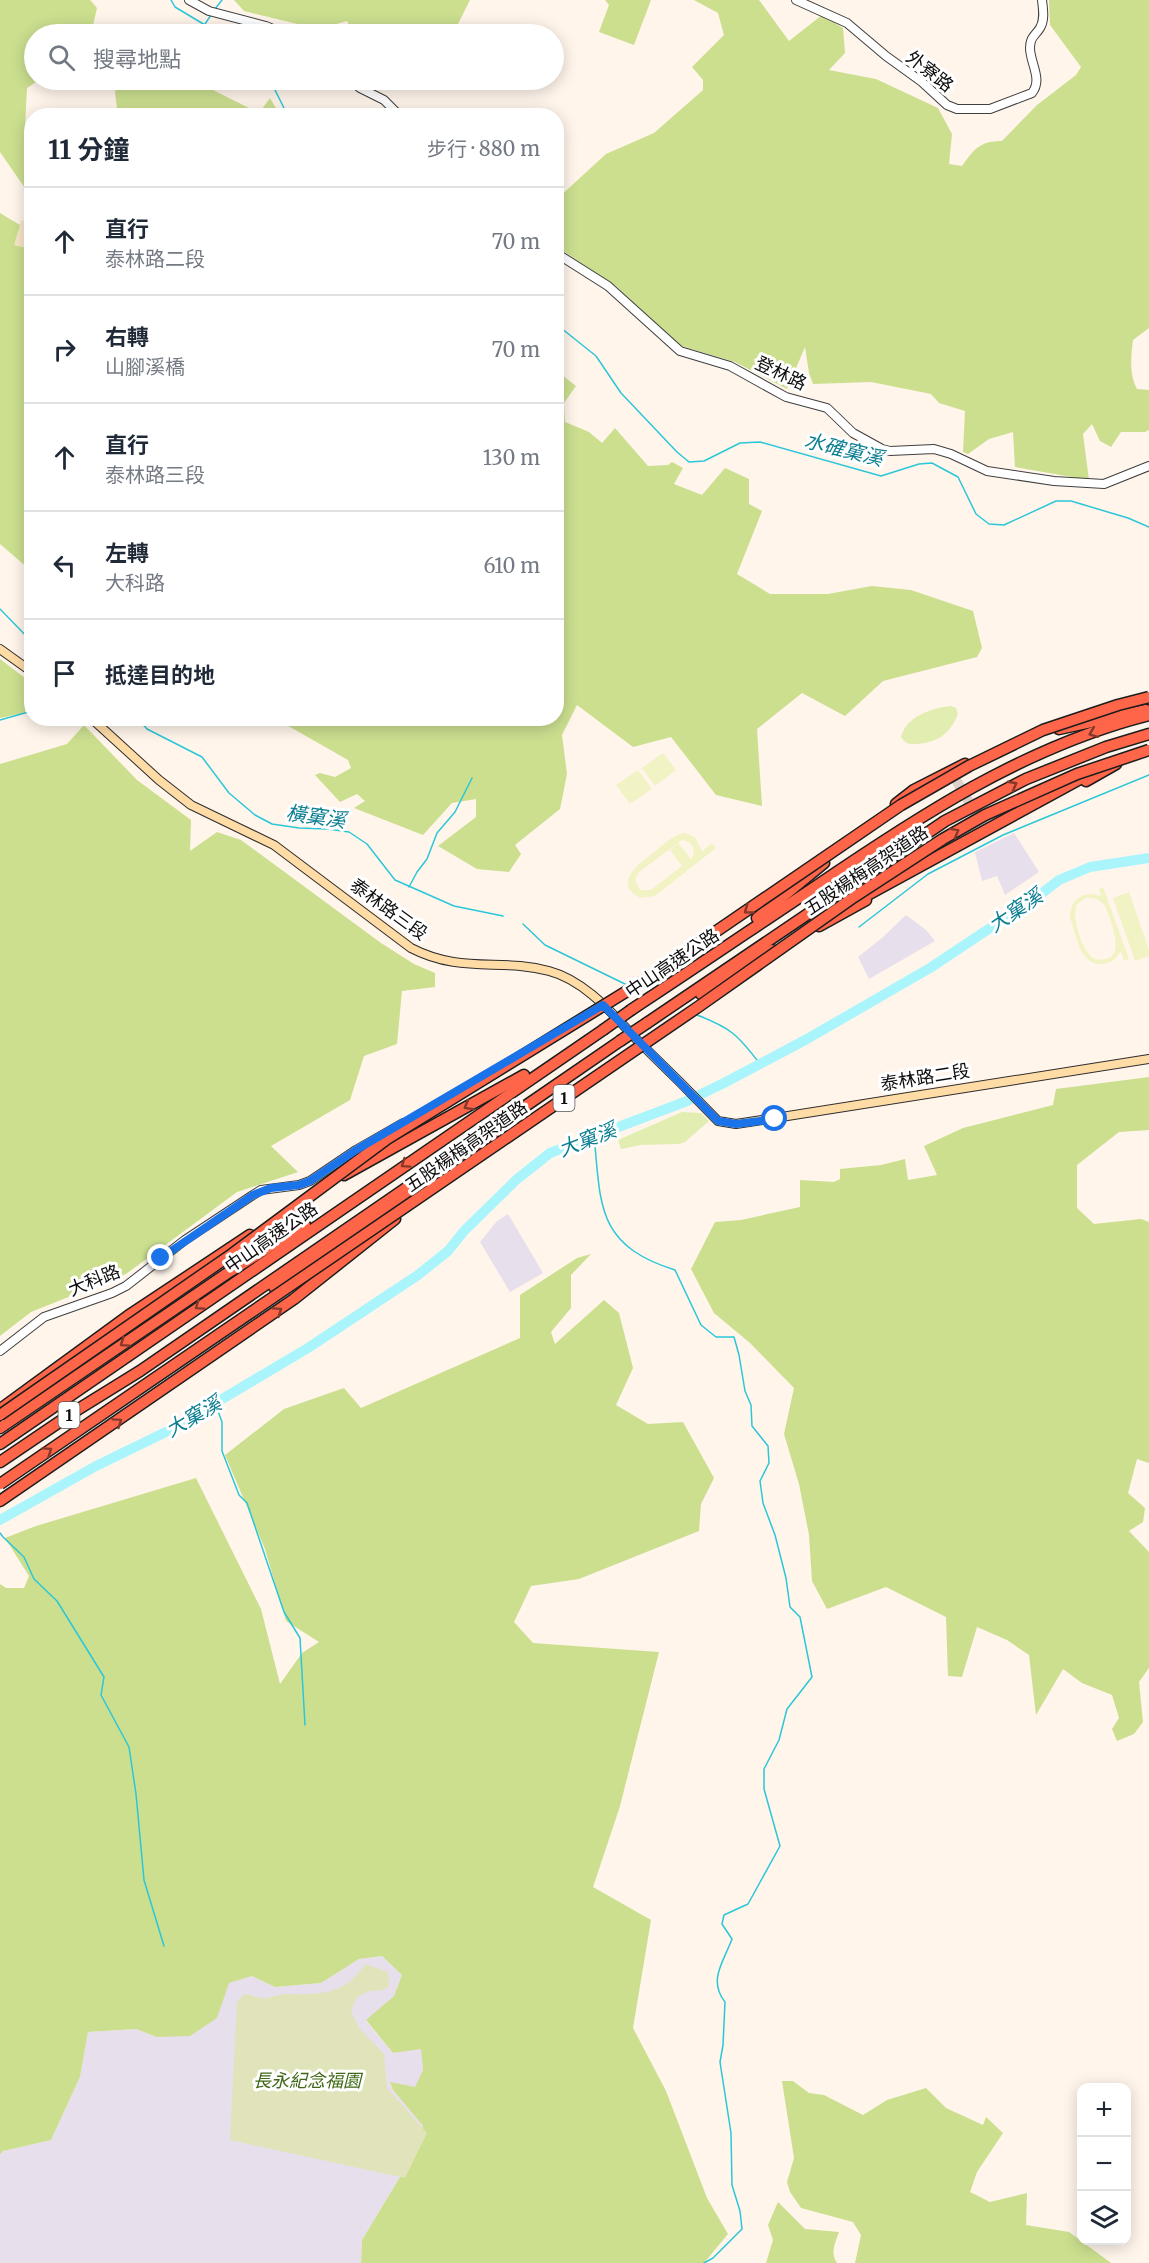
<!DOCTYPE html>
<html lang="zh-TW">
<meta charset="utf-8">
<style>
body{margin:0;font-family:Merriweather,"Noto Sans TC",serif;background:#f2f2f3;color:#1f2937}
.controls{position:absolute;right:18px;bottom:18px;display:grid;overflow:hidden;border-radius:12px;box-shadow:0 3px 15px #0003}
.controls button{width:54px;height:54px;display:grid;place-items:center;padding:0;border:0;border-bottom:2px solid #e0e1e3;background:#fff;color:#1f2937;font:30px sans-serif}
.stop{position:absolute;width:18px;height:18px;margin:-14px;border:4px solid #1a73e8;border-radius:50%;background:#fff}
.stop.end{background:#1a73e8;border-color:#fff;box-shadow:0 2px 6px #0008}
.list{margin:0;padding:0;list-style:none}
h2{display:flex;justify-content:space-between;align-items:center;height:78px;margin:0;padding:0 24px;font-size:26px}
h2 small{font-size:20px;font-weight:400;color:#747a83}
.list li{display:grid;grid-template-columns:39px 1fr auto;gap:18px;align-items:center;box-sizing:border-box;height:108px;padding:0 24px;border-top:2px solid #e0e1e3}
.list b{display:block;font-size:22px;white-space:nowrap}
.list p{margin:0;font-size:20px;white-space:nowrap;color:#747a83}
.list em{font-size:20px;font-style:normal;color:#747a83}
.icon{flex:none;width:33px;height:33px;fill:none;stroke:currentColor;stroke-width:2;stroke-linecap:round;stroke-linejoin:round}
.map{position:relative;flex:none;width:1149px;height:2263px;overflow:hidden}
.search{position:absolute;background:#fff;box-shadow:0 3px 15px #0003;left:24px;top:24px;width:540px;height:66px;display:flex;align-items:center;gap:15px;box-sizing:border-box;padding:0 21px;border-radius:33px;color:#747a83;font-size:22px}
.panel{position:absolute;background:#fff;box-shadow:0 3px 15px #0003;left:24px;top:108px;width:540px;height:618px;border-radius:24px}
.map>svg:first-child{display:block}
.industrial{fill:#e7dfec}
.farmland{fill:#f8e6c8}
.green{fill:#e2edb1}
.forest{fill:#cbdf8f}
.cemetery{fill:#e1e3ba}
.pitch{fill:#f1f3c4;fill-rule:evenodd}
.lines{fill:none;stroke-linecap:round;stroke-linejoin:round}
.stream{stroke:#2bc7d9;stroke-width:1.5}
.river{stroke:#aaf5fc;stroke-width:10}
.motorway-tunnel{stroke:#dbd2ca;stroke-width:10;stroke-dasharray:10 5;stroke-linecap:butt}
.tertiary-casing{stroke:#3f3f3f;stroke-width:10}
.secondary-casing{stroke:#2e2e2e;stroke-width:10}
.motorway-casing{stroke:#1d1d1d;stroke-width:13}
.tertiary{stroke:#fff;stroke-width:8}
.secondary{stroke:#ffdba6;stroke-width:8}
.motorway{stroke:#ff6649;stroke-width:10}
.motorway-bridge-casing{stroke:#1d1d1d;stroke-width:13;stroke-linecap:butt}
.motorway-bridge{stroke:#ff6649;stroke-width:10}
.oneway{stroke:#86392a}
.route{stroke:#1a73e8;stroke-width:8}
.labels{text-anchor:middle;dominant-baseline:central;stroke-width:6;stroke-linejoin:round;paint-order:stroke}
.shield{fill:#fff;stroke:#555;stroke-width:1.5}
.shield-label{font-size:16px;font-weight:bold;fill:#0c0c0c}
.street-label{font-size:18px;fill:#0c0c0c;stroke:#fff}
.park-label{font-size:18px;font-style:italic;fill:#406917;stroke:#fff}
.water-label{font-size:20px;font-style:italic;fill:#0c7f91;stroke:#fff}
</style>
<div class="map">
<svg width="1149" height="2263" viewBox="0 0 1149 2263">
<rect width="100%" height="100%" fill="#fff5eb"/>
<!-- industrial -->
<g class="industrial">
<path d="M1014,833L1039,872L1005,895L997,876L982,881L975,852Z"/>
<path d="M906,915L926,930L935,941L869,979L858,957L882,938Z"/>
<path d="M508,1214L543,1273L510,1292L480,1242L497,1221Z"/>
<path d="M382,1956L402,1975L394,1996L366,2021L393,2053L421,2048L423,2070L415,2088L390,2083L393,2090L423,2126L409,2162L362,2240L361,2263H0V2155L3,2151L51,2140L80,2077L88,2032L136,2029L157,2037L217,2018L228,1983L252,1976L275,1987L321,1983L359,1959Z"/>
</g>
<!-- farmland -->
<path class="farmland" d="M21,220L31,223V249L14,245Z"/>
<!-- green -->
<g class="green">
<path d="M951,706L956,708L958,714C950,734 938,742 917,744C909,744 905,744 901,737C906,716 932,708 951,706Z"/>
<path d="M682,1112L701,1113L709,1121L685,1142L679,1144L641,1145L621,1149L618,1140Z"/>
</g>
<!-- forest -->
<g class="forest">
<path d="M0,0H90L97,8L91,34H34V80H39L27,88L24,146L32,148L31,190L27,191L0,152Z"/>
<path d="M234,0H470L453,34H353L347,21L318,29L244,11Z"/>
<path d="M605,0H651L634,45L599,32L609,5Z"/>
<path d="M694,0H759L789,41L822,15L843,28L845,53L829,70L876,79L938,108L952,134L949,164L962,166C974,149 980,141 1002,141L1037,105L1076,75L1081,67L1050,25L1049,0H1149V328L1133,340C1131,356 1129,374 1137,389L1149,390V430L1145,432H1121L1111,447L1100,441L1092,424L1083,434L1089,480L1015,467L1013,432L989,439L968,454L963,452L965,411L939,403L931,394L871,382L813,384L809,373L805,347L787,389L735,362L678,345L617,287L559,248L558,198L606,154L654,133L703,90V80L692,67L724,35L718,13Z"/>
<path d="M118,80H193L259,113L270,98L280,115H118L115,93Z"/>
<path d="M0,213L20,225L14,245L31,249L32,567L28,568L0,544Z"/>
<path d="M557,371L576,386L564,403L565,422L589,432L602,443L615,428L648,466L668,465L672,462L683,468L674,484L702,495L725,468L749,479V504L762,511L737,574L770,594H828L872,586L911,590L973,611L982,648L977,657L883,681L845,716L802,693L757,729L762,806L716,795L671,737L633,747L577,705L562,735L567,774L560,809L515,845L521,854L509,872L477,869L438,846L476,817V799L452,803L423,835L354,808L365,801L357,794L340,802L315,775L320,773L335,777L351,768L348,760L276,719L556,718Z"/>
<path d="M0,659L29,681L25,713L0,718Z"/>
<path d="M84,725L137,780L191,820L190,851L217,832L241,840L381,943L414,964L435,973V987L402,991L397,1044L364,1056L350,1100L271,1146L298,1172L237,1192L126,1274L31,1312L0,1336V764L67,744Z"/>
<path d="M1149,1077V1130L1119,1132L1077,1165V1208L1094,1224L1141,1219L1149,1222V1463L1137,1459L1128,1493L1145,1508L1143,1522L1129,1531L1149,1552V1668L1139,1682L1143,1722L1134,1734L1117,1741L1112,1729L1119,1718L1112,1695L1082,1683L1063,1669L1036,1715L1029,1655L1007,1640L977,1627L962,1677L948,1676L946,1617L886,1587L827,1609L812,1581L809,1535L799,1484L784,1434L794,1388L750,1343L714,1313L691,1269L715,1222L741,1220L800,1207V1180L834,1182L840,1179V1169L881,1165L905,1159L908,1180L937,1175L924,1146L963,1128L1053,1105L1056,1089Z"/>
<path d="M591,1254L571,1275V1308L551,1332L555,1344L604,1300L619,1313L633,1368L616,1405L648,1424L683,1422L714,1478L701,1504L699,1531L579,1579L531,1586L514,1622L533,1643L659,1652L620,1806L593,1887L651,1920L633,2028L666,2091L707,2198L728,2234L704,2263H361L362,2240L409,2162L423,2126L393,2090L390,2082L415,2087L423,2070L421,2049L393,2053L366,2020L394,1996L402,1975L382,1956L359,1959L321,1983L275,1987L252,1976L229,1983L217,2018L190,2036L157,2037L136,2029L88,2032L80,2077L51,2140L3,2151L0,2155V1584L6,1588H24L29,1576L5,1538L36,1526L196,1478L261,1609L280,1684L302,1653L319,1642L286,1621L265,1549L225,1455L284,1409L344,1388L361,1408L520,1338V1295L577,1258Z"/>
<path d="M782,2081H793L809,2093L824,2095L863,2115L887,2100L926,2088L946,2108L983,2125L986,2117L1003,2133L977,2172L970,2192L990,2202L1027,2193L1026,2225L1069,2232L1111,2263H855L861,2235L853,2222L801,2208L790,2192L787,2182L794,2158Z"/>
<path d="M778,2202L805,2229L839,2232C835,2243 830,2253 837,2263H766L773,2240L768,2225Z"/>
</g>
<!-- cemetery -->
<path class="cemetery" d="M365,1964L388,1972L389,1986L383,1990L369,1991L357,1997L351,2011L359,2028L384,2054L387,2088L427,2133L405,2178L230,2140L237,2002L244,1994C251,1995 260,1999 267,1998C273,1997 279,1994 286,1994C318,1995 346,1995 365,1964Z"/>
<!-- pitch -->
<g class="pitch">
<path d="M663,753L676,770L655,786L642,768Z"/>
<path d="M638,770L652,789L630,804L616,785Z"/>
<path d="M685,833L695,837L702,851L712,843L716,848L655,896L641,898C611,884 639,864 653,853C663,845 672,835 685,833ZM682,840C692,841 697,850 691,859L678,843L670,850L682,866L651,890H640L635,880L638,873Z"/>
<path d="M1103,887L1129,959L1124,961L1121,951C1116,958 1111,964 1101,964C1080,965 1076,934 1070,918C1070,899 1083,890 1101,896L1099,889ZM1086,898C1092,898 1096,898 1100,901C1107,905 1108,915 1111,922C1116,938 1123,964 1095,959C1082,952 1071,918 1077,904Z"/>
<path d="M1129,892L1149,950V956L1135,961L1113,898Z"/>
</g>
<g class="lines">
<!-- stream -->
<g class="stream">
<path d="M171,0L175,7L220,34"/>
<path d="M215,9L222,0"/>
<path d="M205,24L211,15"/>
<path d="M270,80L288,116"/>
<path d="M556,324L596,356L621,393L677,452L689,462L704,461L740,443L760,442L881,476L919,464L932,463L958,477L976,514L989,524L1004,525L1056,501H1071L1128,518L1149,527"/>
<path d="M0,609L32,642"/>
<path d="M137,718L147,729L202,757L229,793L255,815L272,824L299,828L328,829L349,832L367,844L395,880L454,906L503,916"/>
<path d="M0,720L32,711"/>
<path d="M409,887L417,872L427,859L437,833L455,812L472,778"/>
<path d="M523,924L545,945L627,985"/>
<path d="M859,927L928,874L1003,835L1149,775"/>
<path d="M697,1015C731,1028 738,1035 760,1064"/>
<path d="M594,1135C601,1206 596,1245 675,1270L701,1325L716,1337H734L739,1355L745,1391L751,1405L752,1426L768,1446L769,1463L760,1481L763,1503L775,1535L786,1578L790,1607L800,1617L812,1677L787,1709L779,1740L764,1769V1789L780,1846L748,1904L724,1915L722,1924L732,1939C723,1963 708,1980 725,2002L723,2045L720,2062L731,2133L732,2185L740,2211L742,2229L713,2258L704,2263"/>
<path d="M43,1371L58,1360"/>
<path d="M215,1403L222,1422V1451L239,1495L247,1503L284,1612L300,1638L305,1725"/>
<path d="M0,1533L3,1537L24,1557L34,1579L57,1601L104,1677L101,1695L129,1747L136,1794L144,1880L164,1946"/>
</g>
<!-- river -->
<path class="river" d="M0,1520L96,1466L170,1430L308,1348L418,1275L448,1251L464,1231L516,1180L550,1153L687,1101L724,1083L807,1039L930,968L1037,897L1059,880L1090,867L1149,858"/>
<!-- motorway-tunnel -->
<path class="motorway-tunnel" d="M956,780L977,816"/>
<!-- tertiary casing -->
<g class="tertiary-casing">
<g id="tertiary">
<path d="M189,0L209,11L266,26L285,34"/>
<path d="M796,0L847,23L886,56L922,82L947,105L957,109H990L1032,93C1043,79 1030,63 1030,48C1030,37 1035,36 1040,28C1045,20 1043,9 1042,0"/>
<path d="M351,80L360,88L384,100L400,116"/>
<path d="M556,253L608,286L680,351L730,366L786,397L827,408L853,433L882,449L890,451L934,449L951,454L987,471L1054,481L1104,484L1149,466"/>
<path d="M0,1351L44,1317L112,1293L126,1286L185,1240L253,1195L261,1190L299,1185L310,1181L356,1150L403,1123"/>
</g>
</g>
<!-- secondary casing -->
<g class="secondary-casing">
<g id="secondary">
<path d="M0,649L32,672"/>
<path d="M91,718L159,780L191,805L274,845L411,948C461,974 501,958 549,971C587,981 615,1017 641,1044C667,1069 693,1095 718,1121L736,1124L762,1120L1149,1059"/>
</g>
</g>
<!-- motorway casing -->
<g class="motorway-casing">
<g id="motorway">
<path d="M1059,729L1146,710"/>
<path d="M1086,781L1116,764"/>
<path d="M896,804L914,790L965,764"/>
<path d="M858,900L1089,774"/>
<path d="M757,918L824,863"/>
<path d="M819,926L866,900"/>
<path d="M701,994L772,950"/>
<path d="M631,1010C692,970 752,929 812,889C916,818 1025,746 1149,715"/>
<path d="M647,1023L945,821L1026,779L1106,747L1149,734"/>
<path d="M454,1168L494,1136"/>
<path d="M344,1175L524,1075"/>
<path d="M274,1287L457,1162"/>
<path d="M2,1408L128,1316L250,1235"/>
<path d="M0,1428L226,1274L305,1225"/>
<path d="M0,1444L603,1030"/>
<path d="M0,1462L77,1410L140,1371L620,1041"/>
<path d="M0,1501L294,1299L395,1219"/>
</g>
</g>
<!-- tertiary -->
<use href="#tertiary" class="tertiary"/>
<!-- secondary -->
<use href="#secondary" class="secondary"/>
<!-- motorway -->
<use href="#motorway" class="motorway"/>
<!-- motorway-bridge casing -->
<g class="motorway-bridge-casing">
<g id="motorway-bridge">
<path d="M603,1030L631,1010"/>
<path d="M620,1041L647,1023"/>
<path d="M0,1415L232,1254L387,1139L645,980L901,805L969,766L1043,730L1118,705L1149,697"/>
<path d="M0,1484L698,1007L854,897L943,839L985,815L1077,774L1149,750"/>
</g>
</g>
<!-- motorway-bridge -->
<use href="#motorway-bridge" class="motorway-bridge"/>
</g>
<!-- one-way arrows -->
<defs><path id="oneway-chevron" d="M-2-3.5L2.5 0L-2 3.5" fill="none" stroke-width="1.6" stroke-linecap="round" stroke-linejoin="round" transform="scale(1.5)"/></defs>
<g class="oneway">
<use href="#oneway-chevron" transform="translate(1093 733) rotate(159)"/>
<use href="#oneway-chevron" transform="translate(1013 785) rotate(-28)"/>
<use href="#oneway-chevron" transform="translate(955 832) rotate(-29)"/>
<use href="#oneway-chevron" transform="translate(748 910) rotate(144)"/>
<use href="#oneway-chevron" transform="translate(468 1106) rotate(151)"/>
<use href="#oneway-chevron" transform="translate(405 1164) rotate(145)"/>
<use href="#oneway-chevron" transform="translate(199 1306) rotate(145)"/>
<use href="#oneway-chevron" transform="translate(278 1311) rotate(-35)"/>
<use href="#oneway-chevron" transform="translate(124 1343) rotate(146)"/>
<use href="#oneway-chevron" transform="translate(118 1422) rotate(-34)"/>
<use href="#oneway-chevron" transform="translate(48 1451) rotate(-34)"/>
</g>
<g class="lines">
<!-- route -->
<path class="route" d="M161,1258L253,1195L271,1188L299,1185L310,1181L356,1150L603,1005L718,1121L736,1124L775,1119"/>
</g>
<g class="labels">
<!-- shield labels -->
<g class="shield">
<rect x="553.5" y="1085" width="21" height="26" rx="4.5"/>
<rect x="58.5" y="1402" width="21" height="26" rx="4.5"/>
</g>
<g class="shield-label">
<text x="564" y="1098">1</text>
<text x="69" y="1415">1</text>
</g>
<!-- street labels -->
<g class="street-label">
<text transform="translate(930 71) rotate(38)">外寮路</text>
<text transform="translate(781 373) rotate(25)">登林路</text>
<text transform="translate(866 870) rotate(-34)">五股楊梅高架道路</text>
<text transform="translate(389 909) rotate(36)">泰林路三段</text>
<text transform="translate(672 963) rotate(-34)">中山高速公路</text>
<text transform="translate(925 1077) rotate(-9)">泰林路二段</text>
<text transform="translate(466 1146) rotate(-35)">五股楊梅高架道路</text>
<text transform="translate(271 1237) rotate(-35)">中山高速公路</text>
<text transform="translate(94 1280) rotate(-22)">大科路</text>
</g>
<!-- park labels -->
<g class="park-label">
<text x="307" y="2080">長永紀念福園</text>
</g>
<!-- water labels -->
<g class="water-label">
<text transform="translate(844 449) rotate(14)">水確窠溪</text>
<text transform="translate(316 816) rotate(8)">橫窠溪</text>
<text transform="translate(1015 910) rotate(-34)">大窠溪</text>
<text transform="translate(587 1139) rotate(-21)">大窠溪</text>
<text transform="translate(193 1416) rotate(-30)">大窠溪</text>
</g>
</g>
</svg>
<div class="controls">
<button>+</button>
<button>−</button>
<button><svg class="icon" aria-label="layers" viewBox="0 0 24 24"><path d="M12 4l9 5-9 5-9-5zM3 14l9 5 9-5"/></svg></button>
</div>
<div class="stop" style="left:775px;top:1119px"></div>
<div class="stop end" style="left:161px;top:1258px"></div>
<div class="search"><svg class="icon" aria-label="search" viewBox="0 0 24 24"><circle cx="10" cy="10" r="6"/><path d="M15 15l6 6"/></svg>搜尋地點</div>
<section class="panel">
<h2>11 分鐘<small>步行 · 880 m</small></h2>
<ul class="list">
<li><svg class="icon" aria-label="ahead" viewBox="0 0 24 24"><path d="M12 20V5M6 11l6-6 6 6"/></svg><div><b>直行</b><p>泰林路二段</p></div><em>70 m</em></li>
<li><svg class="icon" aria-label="right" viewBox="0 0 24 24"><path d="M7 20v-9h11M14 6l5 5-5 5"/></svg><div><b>右轉</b><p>山腳溪橋</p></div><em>70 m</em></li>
<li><svg class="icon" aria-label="ahead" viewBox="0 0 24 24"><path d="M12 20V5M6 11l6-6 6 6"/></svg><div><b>直行</b><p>泰林路三段</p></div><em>130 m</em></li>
<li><svg class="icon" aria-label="left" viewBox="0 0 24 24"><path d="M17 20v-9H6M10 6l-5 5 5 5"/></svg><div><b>左轉</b><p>大科路</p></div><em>610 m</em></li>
<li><svg class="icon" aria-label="arrive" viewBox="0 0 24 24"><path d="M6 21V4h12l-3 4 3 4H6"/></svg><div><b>抵達目的地</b></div></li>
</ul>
</section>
</div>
